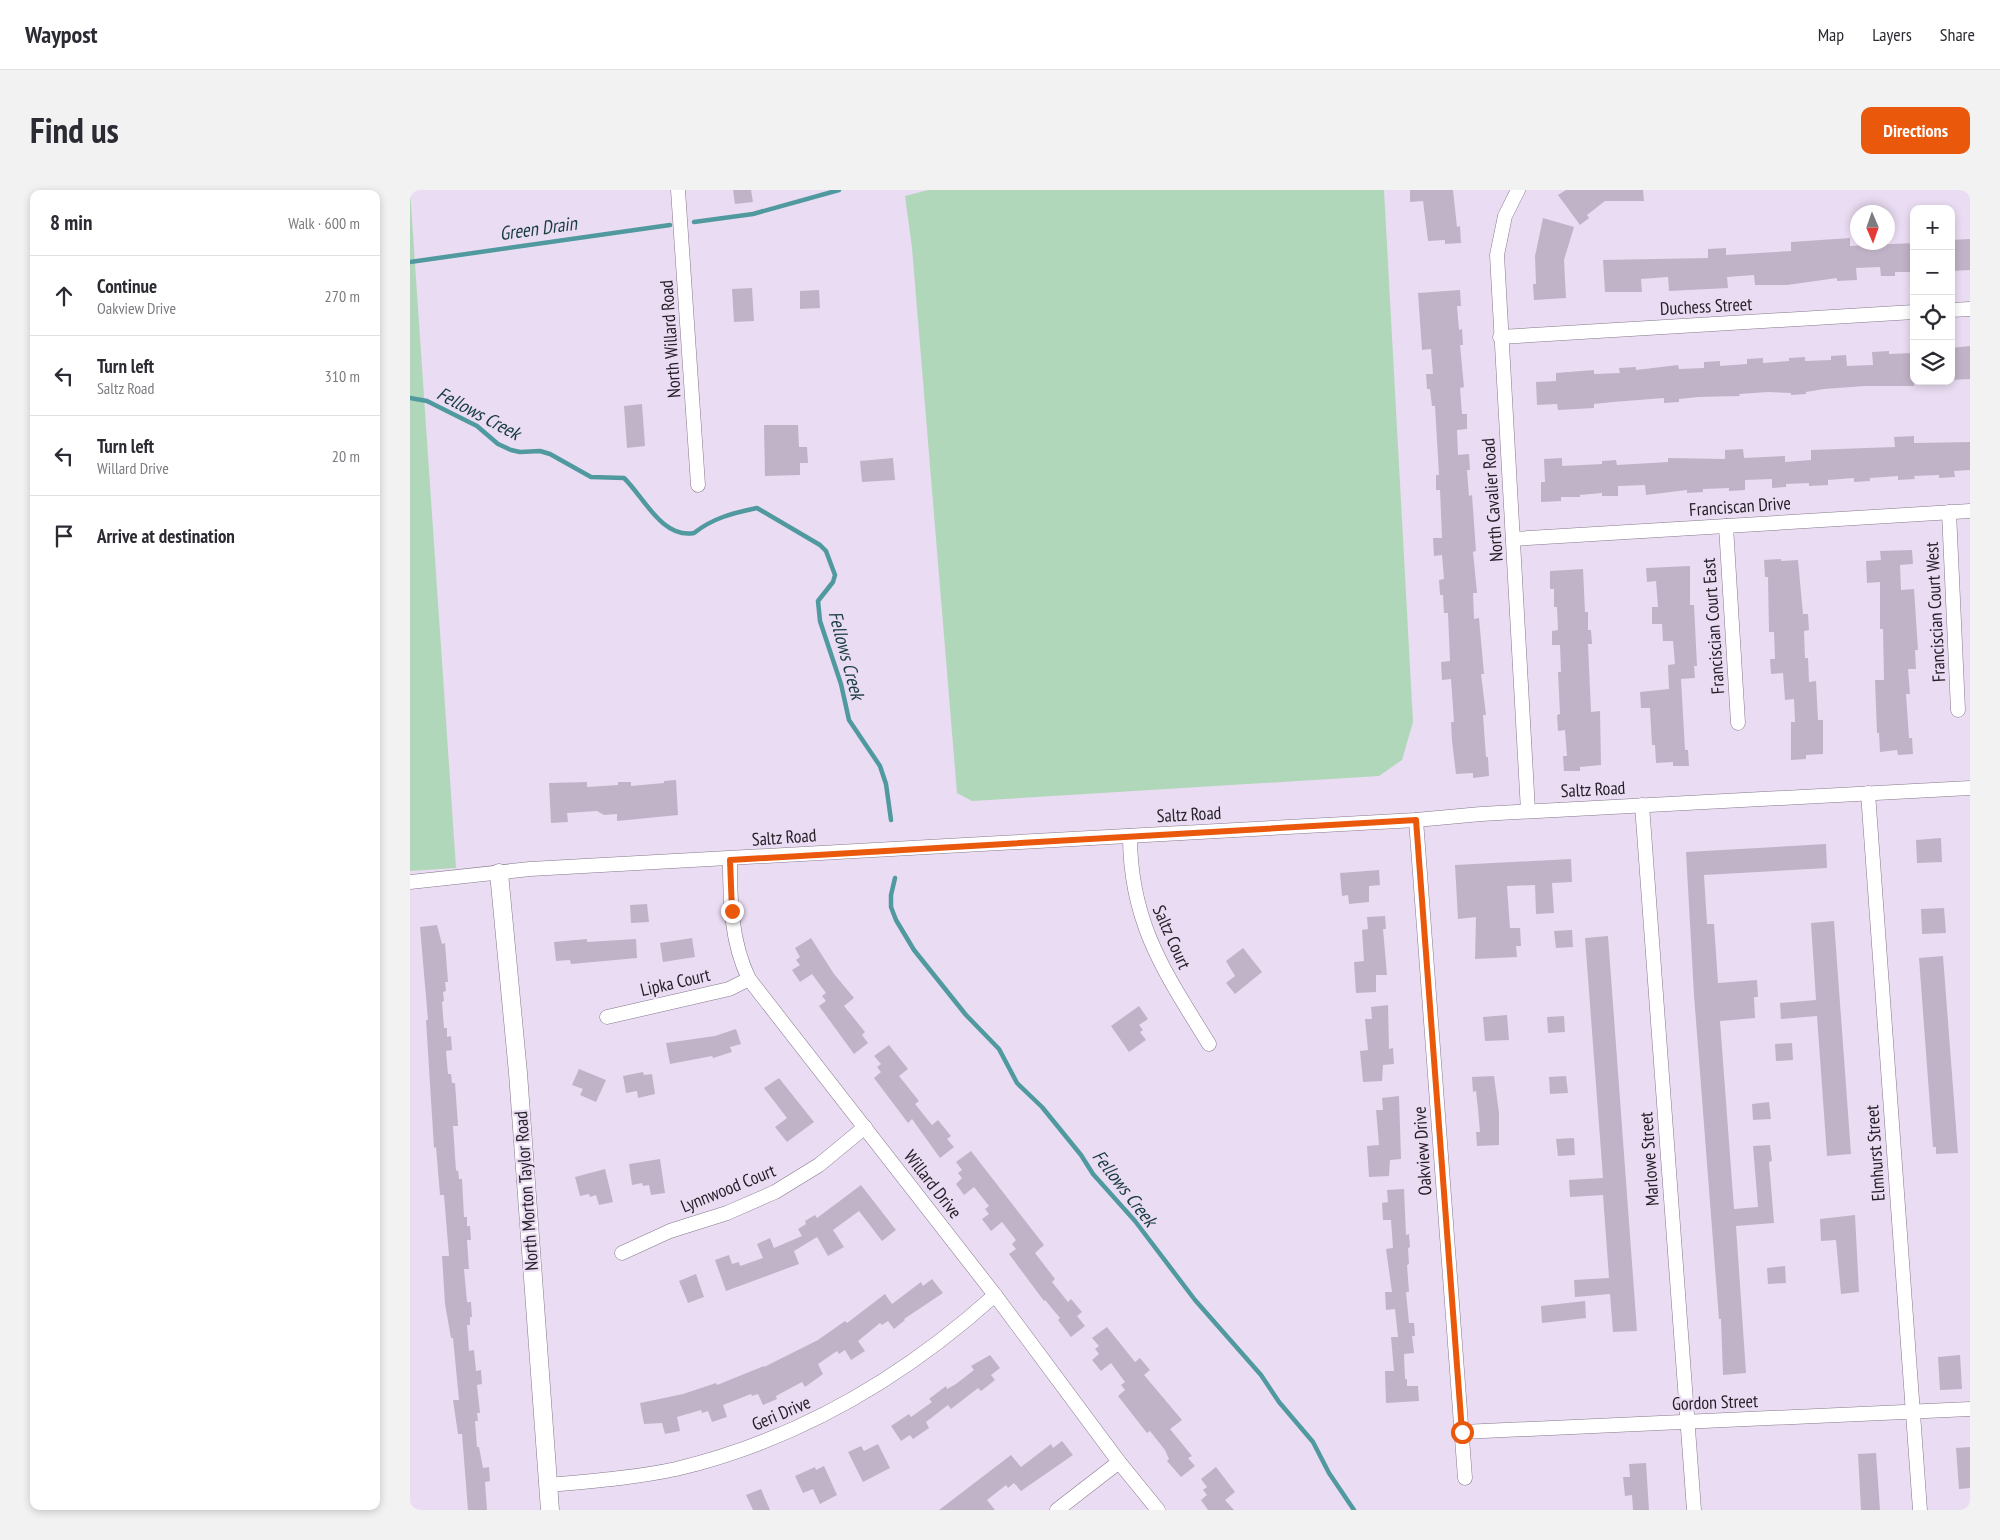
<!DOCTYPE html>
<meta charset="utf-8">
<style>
body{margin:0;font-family:"PT Sans Narrow",sans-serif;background:#f2f2f3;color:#2b2b33}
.controls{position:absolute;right:15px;top:15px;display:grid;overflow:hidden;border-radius:10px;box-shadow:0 2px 8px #0003}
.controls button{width:45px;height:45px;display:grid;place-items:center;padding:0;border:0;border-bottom:1px solid #e1e1e2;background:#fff;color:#2b2b33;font:25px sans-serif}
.compass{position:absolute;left:1440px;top:15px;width:45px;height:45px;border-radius:50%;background:#fff;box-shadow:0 2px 8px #0003;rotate:178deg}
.stop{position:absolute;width:15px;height:15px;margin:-11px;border:4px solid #ea580c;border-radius:50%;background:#fff}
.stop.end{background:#ea580c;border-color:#fff;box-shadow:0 1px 5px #0008}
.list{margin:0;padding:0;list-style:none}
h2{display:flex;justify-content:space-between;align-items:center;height:65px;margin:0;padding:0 20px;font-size:21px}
h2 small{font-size:16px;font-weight:400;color:#7c7c81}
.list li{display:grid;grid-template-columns:32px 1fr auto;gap:15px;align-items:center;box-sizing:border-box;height:80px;padding:0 20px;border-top:1px solid #e1e1e2}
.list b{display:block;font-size:19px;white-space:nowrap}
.list p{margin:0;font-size:16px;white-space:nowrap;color:#7c7c81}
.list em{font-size:16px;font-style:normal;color:#7c7c81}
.icon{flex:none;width:28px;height:28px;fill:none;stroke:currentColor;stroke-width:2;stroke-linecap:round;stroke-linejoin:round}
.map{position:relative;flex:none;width:1560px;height:1320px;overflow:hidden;border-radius:10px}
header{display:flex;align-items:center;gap:30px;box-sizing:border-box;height:70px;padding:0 25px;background:#fff;border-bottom:1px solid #e1e1e2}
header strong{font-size:24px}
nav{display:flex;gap:28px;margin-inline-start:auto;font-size:18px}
.intro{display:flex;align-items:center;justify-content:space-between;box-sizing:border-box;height:120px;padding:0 30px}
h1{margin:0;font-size:35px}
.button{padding:12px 22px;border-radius:10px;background:#ea580c;color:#fff;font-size:18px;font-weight:700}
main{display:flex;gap:30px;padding:0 30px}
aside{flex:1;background:#fff;border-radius:10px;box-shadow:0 2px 8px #0003}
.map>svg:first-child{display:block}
.green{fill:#b1d7ba}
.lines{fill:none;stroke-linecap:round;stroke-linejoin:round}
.stream{stroke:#4f999f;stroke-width:4.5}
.building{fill:#c1b3c7}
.minor-casing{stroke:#85798c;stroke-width:15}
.tertiary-casing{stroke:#85798c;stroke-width:19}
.minor{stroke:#fff;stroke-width:14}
.tertiary{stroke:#fff;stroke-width:18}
.route{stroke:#ea580c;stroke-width:6}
.labels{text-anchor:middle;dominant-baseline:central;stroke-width:4.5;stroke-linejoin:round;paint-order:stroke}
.street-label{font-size:18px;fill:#262129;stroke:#eadcf2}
.water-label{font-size:19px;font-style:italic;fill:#173c3f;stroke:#eadcf2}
</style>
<header>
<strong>Waypost</strong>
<nav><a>Map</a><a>Layers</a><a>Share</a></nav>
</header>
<div class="intro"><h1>Find us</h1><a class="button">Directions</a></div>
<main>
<aside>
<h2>8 min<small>Walk · 600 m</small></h2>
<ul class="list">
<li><svg class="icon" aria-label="ahead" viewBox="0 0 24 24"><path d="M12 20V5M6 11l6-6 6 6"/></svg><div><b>Continue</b><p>Oakview Drive</p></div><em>270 m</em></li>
<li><svg class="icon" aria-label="left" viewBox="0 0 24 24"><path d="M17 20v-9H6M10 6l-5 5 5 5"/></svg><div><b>Turn left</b><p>Saltz Road</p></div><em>310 m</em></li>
<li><svg class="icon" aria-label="left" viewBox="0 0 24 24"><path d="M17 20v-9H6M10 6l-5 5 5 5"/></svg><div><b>Turn left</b><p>Willard Drive</p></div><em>20 m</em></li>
<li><svg class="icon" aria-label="arrive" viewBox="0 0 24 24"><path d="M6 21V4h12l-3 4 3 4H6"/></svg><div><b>Arrive at destination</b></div></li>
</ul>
</aside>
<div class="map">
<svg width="1560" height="1320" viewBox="0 0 1560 1320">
<rect width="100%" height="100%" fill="#eadcf2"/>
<!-- green -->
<g class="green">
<path d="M0,0L46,678L0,681Z"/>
<path d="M518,0H974L1003,532L992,570L969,586L562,611L547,603L502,58L495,6Z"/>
</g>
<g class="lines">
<!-- stream -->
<g class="stream">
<path d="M284,32L343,24L429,0"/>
<path d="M0,72L260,35"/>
<path d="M0,208L17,211L67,236L88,254L101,260L110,262L130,261L140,264L181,287L214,288C233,306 252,349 284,343C303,328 323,323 347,318L410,355L416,361L425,385L423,392L408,411L410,431L431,494L439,530L470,576L476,594L481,630"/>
<path d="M485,688L481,705V717L486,730L504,760L556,825L589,859L607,893L632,917L671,965L683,984L725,1031L785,1110L851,1185L869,1212L903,1252L919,1283L944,1320"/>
</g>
</g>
<!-- building -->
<g class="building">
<path d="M323,0H341L343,12L325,14Z"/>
<path d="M1000,0H1043L1047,37L1050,36L1051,53L1035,54V50L1018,51L1013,11L1000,12Z"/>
<path d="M1156,0H1233L1234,11H1195L1177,25L1179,28L1170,35L1148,5Z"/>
<path d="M1133,28L1164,37L1154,70L1156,108L1124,110L1123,94H1126L1125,66Z"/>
<path d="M1440,48V56L1504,53V82H1485V86H1471L1470,77L1446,78L1447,90L1427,91V88L1377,95H1345L1344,85L1317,87L1318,98L1259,101L1258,87L1231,89L1232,102H1195L1193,70L1298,68V59L1316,58V65L1381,61V52Z"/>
<path d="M1560,49V80L1541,81V50Z"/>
<path d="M342,98L344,131L324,132L322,99Z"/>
<path d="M409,100L410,118L390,119V101Z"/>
<path d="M1050,100L1051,116H1047L1049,140L1052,139L1053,155H1050L1054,197L1050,198L1052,224H1057V239L1047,240L1048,265L1059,264L1060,280H1057L1059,306L1062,305L1066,361L1063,362L1067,403H1063L1064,429L1069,428L1074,484H1071L1076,525H1073L1076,567H1078L1079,586L1063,588V583L1046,584L1042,551L1041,532H1044L1041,489L1032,490L1031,472L1040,471L1038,423H1034L1033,405H1030L1029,390L1034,389L1032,365L1024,366L1023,348H1032L1030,300H1026V285H1029L1025,216H1022L1020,199H1017L1016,184H1023L1021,159L1012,160L1008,103Z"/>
<path d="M1560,156V189L1541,190V158Z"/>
<path d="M1479,161V164L1504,163V196H1455L1414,199L1396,202V204L1381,205V203L1358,202L1329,204L1330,206L1288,207L1269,209V212L1254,213V208L1203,212L1184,214V218L1148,220L1147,214L1127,215L1126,192L1146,191V183L1184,180V184L1210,183L1209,178L1226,177V180L1268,175L1269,179L1294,178V172L1310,171V176L1337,174V169L1353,168V173L1379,171V168L1395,167V171L1421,170V166L1436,165L1437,176L1463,175L1462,162Z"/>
<path d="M232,214L235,256L217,258L214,216Z"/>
<path d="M354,235H388L389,257H397L398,273H390V285L355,286Z"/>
<path d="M1504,246V253L1560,252V280L1544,281L1545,287L1529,288V285L1504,286L1505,289L1488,290V286L1460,288V291L1444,292V288L1418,290V295L1399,296V293L1376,294V297L1362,298V289L1335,290V300L1319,301V298L1293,299V302L1277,303V300L1236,305L1235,295L1208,296V306H1192V303L1170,305V307H1151V311L1131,312V292H1135L1134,269L1152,268V276L1192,274V271L1206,270L1207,275L1258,272V268L1315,269V260L1333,259L1334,268L1375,266V272L1401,270V260L1485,257L1484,247Z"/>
<path d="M483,268L485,290L452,292L450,271Z"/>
<path d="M1502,360L1503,374L1490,375L1491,400L1504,399L1508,460H1505L1506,479H1498L1500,504H1496L1499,548H1502L1503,564L1488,565L1487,560L1470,562L1469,543H1467L1465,490H1474L1473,439H1470V392L1457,393L1456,371L1471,370L1470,361Z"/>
<path d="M1371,369V371L1388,370L1393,424H1398L1399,440L1394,441L1395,468H1398L1399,492L1406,491L1408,530H1413V564L1396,565V569L1381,570V532H1385L1384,509L1375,510L1373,483L1361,484L1360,469H1365L1364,442H1359L1358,387H1355L1354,370Z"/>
<path d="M1280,376V415H1284L1287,476H1284L1285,488L1271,489L1275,560H1278L1279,576H1263V572L1246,573L1245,555H1242L1240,518H1231L1230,502L1259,499L1258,475L1265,474L1263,451H1253L1252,434H1242V417H1248L1246,391L1237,392L1236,378Z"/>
<path d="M1173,379L1175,422H1178V440H1181L1182,454H1178L1181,522L1190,521L1191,575L1170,577V581H1154L1153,566H1157L1155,540L1148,541L1147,525L1150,524L1148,482H1151L1150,455H1142V441L1148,440L1147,417H1144V399H1140V381Z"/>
<path d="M266,590L268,625L207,631V624L194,625L187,621L157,623L158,632L141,633L139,593L177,592V597L208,595V592H221V596L254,593V591Z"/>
<path d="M1531,648L1532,672L1507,673L1506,650Z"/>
<path d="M1416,654L1417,678L1294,685L1297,734H1304L1308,793L1347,790L1348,807H1344L1345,828L1310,831L1324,1019L1348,1017L1343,956L1360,955L1362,971L1359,972L1364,1033L1326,1036L1336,1183L1313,1185L1311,1129H1309L1284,805L1276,662Z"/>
<path d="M1161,669L1162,692L1142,693L1144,723L1126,724L1125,695L1097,696L1100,738H1110L1111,756H1106L1107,767L1065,769L1066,727L1048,729L1045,675Z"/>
<path d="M969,680L970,695L959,696V712L939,714L938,705L932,706L930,683Z"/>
<path d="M237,714L239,732L221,733L220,715Z"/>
<path d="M1534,718L1536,743L1512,744L1511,719Z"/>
<path d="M975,726L976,739H973L977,785H966V802L946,803L944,772L954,771L952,740L958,739L957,727Z"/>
<path d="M1424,731L1441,964L1417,966L1407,826L1371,829L1370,813L1406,810L1401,733Z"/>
<path d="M27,735L32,754L35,753L38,792H35L36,801L33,802L34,811L32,812L34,838H37V847L41,846L42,860L36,861L38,884H41L42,893H45L47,921L48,936H43L46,981L48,980L49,989H52L54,1027H57V1036H60L61,1050H57L59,1079H54L57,1112H61L62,1127H60V1135H57L59,1161L64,1160L66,1181L71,1180L72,1194L67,1195L70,1223H67L68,1231H65L67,1257H69L73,1278L79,1277L80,1291L75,1292L77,1320H58L52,1244H48L43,1210H49L43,1148H41L35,1114L32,1066H39L34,1005H30L26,957L24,958L16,830H18L10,737Z"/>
<path d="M1162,740L1163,757L1146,758L1144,741Z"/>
<path d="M1198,746L1227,1141L1203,1142L1200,1104L1165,1107L1164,1090L1199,1088L1193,1005L1160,1007L1159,990L1193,988L1175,748Z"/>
<path d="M282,748L285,767L253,772L250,753Z"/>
<path d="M401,748L424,784L444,808L434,816L455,842L452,845L458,853L444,864L409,816L416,811L412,806L416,803L402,784L390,792L382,780L390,775L386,770L390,767L385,758Z"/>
<path d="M177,749V752L226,749L227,768L161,774L160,770L146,771L144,752Z"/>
<path d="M833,758L852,782L825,804L816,793L825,786L816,771Z"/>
<path d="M1533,766L1548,963L1526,964V957H1523L1509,768Z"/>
<path d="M978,815L979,859L983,858L984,874L973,875L972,891L953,892L950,861L958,860L955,829H962L961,817Z"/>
<path d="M729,816L738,829L729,835L733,840L730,842L736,850L719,862L701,836Z"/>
<path d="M1097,825L1099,850L1075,851L1073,827Z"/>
<path d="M1154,826L1155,842L1138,843L1137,827Z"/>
<path d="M326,839L331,854L320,857L322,862L303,868L302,866L260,874L256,853L305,846Z"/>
<path d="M1382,853L1383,870L1366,871L1365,854Z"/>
<path d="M479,855L498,879L489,886L509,911L505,914L522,935L528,930L541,946L537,949L544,957L530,968L502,929L498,933L464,888L471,882L467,877L471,874L464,866Z"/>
<path d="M169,879L196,890L186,912L170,905L173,899L162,895Z"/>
<path d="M233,882L234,885L242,884L245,904L228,908L227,901L216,903L213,886Z"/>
<path d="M1084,886L1089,923V955L1067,956L1066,942H1070L1068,919L1066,901L1063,902L1062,887Z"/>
<path d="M1156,886L1158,903L1140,904L1139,887Z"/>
<path d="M369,888L404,932L377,952L365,937L377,928L354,898Z"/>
<path d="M989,906L991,969L980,970L979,986L959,987L957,956L969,955L966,920H973L972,908Z"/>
<path d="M1359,912L1361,929L1343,930L1342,914Z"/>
<path d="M1164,948L1165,965L1148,966L1146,949Z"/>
<path d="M561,961L634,1055L625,1063L645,1089L642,1092L658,1112L661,1109L672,1122L667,1126L675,1136L661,1147L648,1130L650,1128L635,1110L634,1111L599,1064L606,1059L602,1054L606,1050L592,1032L581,1041L572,1029L579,1024L575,1019L579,1016L564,997L554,1005L546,994L552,988L548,983L552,980L546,972Z"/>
<path d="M250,969L255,1003L241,1005L239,995L233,996L232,993L222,995L219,974Z"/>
<path d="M195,979L203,1012L189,1015L186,1005L180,1007L179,1004L170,1006L165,987Z"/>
<path d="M451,995L486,1040L472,1051L449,1021L423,1040L434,1057L418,1066L407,1047L384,1061L389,1074L316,1101L305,1070L319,1065L322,1074L329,1072L330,1076L353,1068L347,1054L360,1048L364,1058L392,1046L388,1039L396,1034L395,1031L405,1025L407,1028Z"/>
<path d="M994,999L996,1045L999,1044L1000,1057L998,1058L999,1074L997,1075L999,1102H996L999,1133H1004L1005,1146H1002L1004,1163L994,1164L995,1189H997V1196H1008L1009,1211L976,1213L975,1181H984L981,1147H988L985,1119L976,1120L975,1102H982L976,1059L983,1058L981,1030H973L972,1013L978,1012L977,1000Z"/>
<path d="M1445,1025L1449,1102L1431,1104L1426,1050L1411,1051L1410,1029Z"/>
<path d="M1375,1076L1376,1093L1358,1094L1357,1078Z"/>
<path d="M286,1084L294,1107L278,1113L269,1091Z"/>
<path d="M522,1089L533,1103L494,1129L495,1130L484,1139L478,1131L472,1135L470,1133L448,1151L455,1161L441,1170L435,1160L429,1164L427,1161L408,1174L413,1184L395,1197L392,1192L366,1206L367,1209L353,1215L348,1204L342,1206L341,1204L313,1215L317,1227L302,1232L298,1221L292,1223L291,1220L267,1227L270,1241L255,1244L252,1233L234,1234L230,1213L273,1204L306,1193L307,1195L354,1176V1177L408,1150L435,1131L437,1133L475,1104L482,1114L511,1092L513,1096Z"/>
<path d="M1175,1111L1176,1128L1132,1133L1131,1116Z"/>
<path d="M697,1137L725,1172L730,1168L740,1180L734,1185L772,1230L760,1239L782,1266L778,1268L785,1276L771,1287L757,1271L759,1269L755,1260L740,1241L737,1243L708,1206L715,1200L711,1195L715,1192L701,1173L691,1181L682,1170L689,1164L685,1159L689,1156L682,1148Z"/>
<path d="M580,1165L590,1178L581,1185L585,1190L571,1201L568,1198L541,1219L538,1215L516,1232L519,1238L503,1249L500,1245L491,1251L481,1236L499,1224L501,1227L522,1212L519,1209L536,1196L537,1199L546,1194L564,1180L561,1176Z"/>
<path d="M1550,1165L1552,1199L1530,1200L1528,1167Z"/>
<path d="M652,1251L663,1265L611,1301L604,1293L598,1298L596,1295L577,1310L585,1320H529L601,1265L611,1277L641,1254L643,1258Z"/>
<path d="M468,1254L480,1278L453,1292L438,1262L451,1256L454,1261Z"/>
<path d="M1560,1257V1298L1549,1299L1546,1258Z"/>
<path d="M1466,1263L1470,1320H1451L1448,1264Z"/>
<path d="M1236,1273L1239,1320H1223L1222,1305L1215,1306L1213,1287H1220L1219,1274Z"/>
<path d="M414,1276L427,1305L410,1314L403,1299L393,1303L385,1286L405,1277L406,1280Z"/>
<path d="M806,1277L825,1302L815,1310L824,1320H798L791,1310L797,1305L793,1300L797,1297L791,1289Z"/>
<path d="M351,1299L360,1320H343L336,1305Z"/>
</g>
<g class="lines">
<!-- minor casing -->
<g class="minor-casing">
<g id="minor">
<path d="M268,0L288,295"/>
<path d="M1108,0L1095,26L1087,65L1118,621"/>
<path d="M1541,120L1560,119"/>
<path d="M1090,147L1504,122"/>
<path d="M1539,322L1548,520"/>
<path d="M1316,336L1328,533"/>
<path d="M1103,349L1560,321"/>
<path d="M1458,603L1510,1320"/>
<path d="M1232,615L1284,1320"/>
<path d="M1006,630L1055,1288"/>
<path d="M720,646C720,733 755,783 799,854"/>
<path d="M320,670C320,711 321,752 339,789L585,1105L709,1272L748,1320"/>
<path d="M0,692L120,679L1006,630L1071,624L1560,598"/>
<path d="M197,827L319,799L339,789"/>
<path d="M212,1063L260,1041L317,1023L365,1002L409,975L455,937"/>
<path d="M1052,1242L1560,1219"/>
<path d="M139,1295C181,1291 224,1288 266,1279C388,1250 493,1188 585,1105"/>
<path d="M647,1320L709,1272"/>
</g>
</g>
<!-- tertiary casing -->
<g class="tertiary-casing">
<path id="tertiary" d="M89,683L108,883L140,1320"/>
</g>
<!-- minor -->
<use href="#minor" class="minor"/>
<!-- tertiary -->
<use href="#tertiary" class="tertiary"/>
</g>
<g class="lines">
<!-- route -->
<path class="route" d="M322,721L320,670L1006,630L1052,1242"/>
</g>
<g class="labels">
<!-- street labels -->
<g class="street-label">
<text transform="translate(1296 116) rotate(-3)">Duchess Street</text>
<text transform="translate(260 149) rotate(-94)">North Willard Road</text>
<text transform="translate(1082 310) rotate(-94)">North Cavalier Road</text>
<text transform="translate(1330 316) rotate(-4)">Franciscan Drive</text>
<text transform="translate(1525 422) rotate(-93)">Franciscian Court West</text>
<text transform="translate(1303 436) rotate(-94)">Franciscian Court East</text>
<text transform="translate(1183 599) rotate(-3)">Saltz Road</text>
<text transform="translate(779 624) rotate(-3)">Saltz Road</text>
<text transform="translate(374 647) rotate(-4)">Saltz Road</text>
<text transform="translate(762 747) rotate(66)">Saltz Court</text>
<text transform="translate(265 792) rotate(-13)">Lipka Court</text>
<text transform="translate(1012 961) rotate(-94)">Oakview Drive</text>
<text transform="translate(1465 963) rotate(-94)">Elmhurst Street</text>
<text transform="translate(1239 969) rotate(-94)">Marlowe Street</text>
<text transform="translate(523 994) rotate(52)">Willard Drive</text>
<text transform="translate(318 998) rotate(-22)">Lynnwood Court</text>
<text transform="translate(116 1001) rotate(-94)">North Morton Taylor Road</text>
<text transform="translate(1305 1212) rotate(-2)">Gordon Street</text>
<text transform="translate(371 1223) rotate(-23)">Geri Drive</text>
</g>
<!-- water labels -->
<g class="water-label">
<text transform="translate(128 38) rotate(-8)">Green Drain</text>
<text transform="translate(69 223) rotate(28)">Fellows Creek</text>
<text transform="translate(437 465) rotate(75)">Fellows Creek</text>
<text transform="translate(715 998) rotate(52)">Fellows Creek</text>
</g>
</g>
</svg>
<div class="controls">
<button>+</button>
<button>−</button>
<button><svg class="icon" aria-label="locate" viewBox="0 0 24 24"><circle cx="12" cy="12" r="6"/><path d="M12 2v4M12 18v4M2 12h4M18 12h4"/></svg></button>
<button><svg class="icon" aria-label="layers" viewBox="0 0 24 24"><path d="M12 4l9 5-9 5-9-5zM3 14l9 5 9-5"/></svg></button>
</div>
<svg class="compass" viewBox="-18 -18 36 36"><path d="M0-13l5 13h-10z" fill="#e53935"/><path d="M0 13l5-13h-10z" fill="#7c7c81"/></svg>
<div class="stop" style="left:1052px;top:1242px"></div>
<div class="stop end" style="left:322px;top:721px"></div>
</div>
</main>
